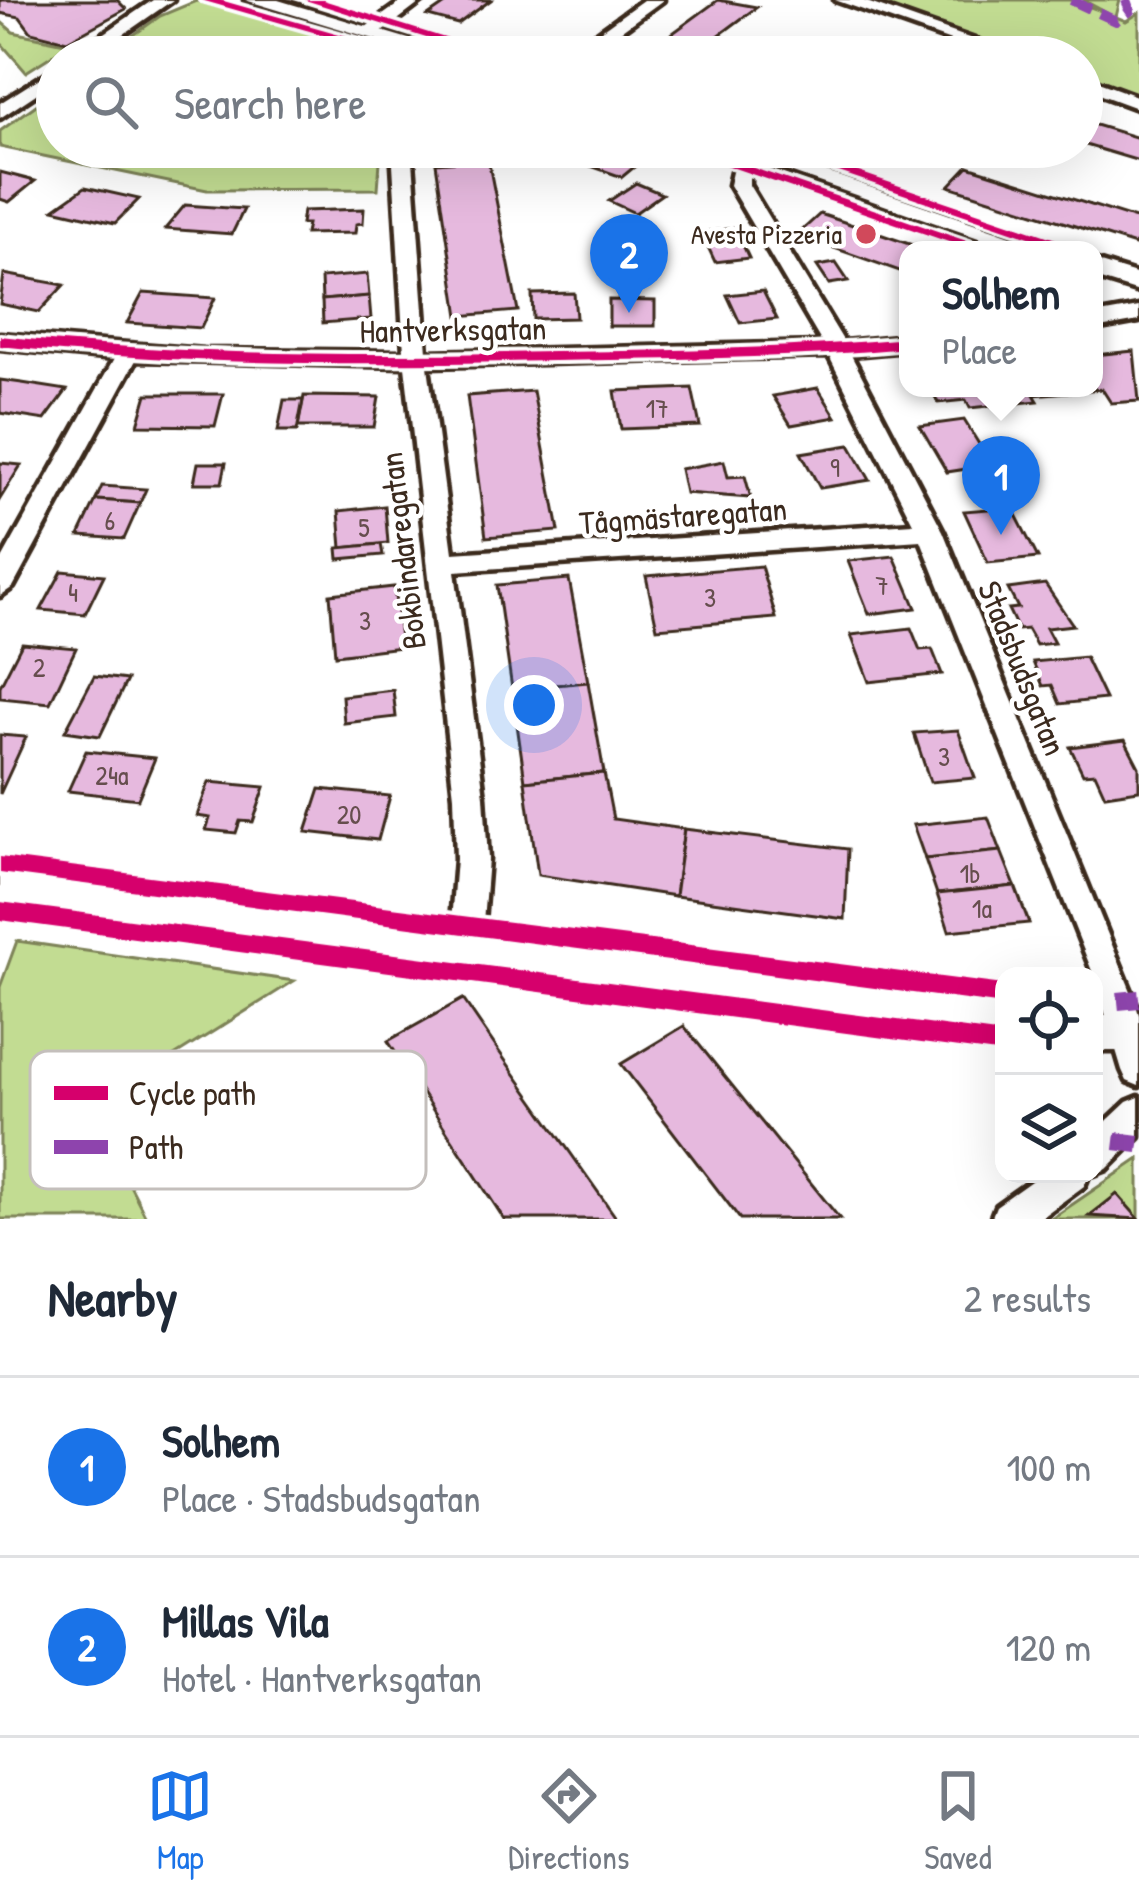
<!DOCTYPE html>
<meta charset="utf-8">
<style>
body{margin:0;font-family:"Patrick Hand",sans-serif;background:#f6f6f7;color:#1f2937}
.controls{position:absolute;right:36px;bottom:36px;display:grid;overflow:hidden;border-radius:24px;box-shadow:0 12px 48px #0002}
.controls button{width:108px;height:108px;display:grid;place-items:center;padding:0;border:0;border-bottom:3px solid #e0e1e3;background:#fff;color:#1f2937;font:60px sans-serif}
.you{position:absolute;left:534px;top:705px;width:42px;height:42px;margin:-30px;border:9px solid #fff;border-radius:50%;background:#1a73e8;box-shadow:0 0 0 18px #1a73e833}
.badge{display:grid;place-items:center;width:78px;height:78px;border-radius:50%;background:#1a73e8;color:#fff;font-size:39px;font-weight:700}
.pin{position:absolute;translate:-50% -99px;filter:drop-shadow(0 3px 6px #0008)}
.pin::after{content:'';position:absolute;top:63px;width:42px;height:36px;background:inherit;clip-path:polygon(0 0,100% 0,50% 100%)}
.popup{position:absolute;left:899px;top:241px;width:204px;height:156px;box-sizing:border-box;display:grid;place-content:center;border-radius:24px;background:#fff;filter:drop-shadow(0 3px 9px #0005);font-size:39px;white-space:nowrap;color:#747a83}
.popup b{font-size:45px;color:#1f2937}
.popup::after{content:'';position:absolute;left:50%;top:100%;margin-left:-24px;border:24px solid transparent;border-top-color:#fff}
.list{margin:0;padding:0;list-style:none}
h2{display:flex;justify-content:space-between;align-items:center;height:156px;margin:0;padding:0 48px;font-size:51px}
h2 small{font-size:39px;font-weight:400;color:#747a83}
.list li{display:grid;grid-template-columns:78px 1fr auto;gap:36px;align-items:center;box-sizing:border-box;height:180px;padding:0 48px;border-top:3px solid #e0e1e3}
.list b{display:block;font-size:45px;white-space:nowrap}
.list p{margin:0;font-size:39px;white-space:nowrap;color:#747a83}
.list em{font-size:39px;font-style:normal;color:#747a83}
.icon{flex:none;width:66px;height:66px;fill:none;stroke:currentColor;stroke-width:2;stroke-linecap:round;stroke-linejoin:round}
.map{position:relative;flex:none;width:1139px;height:1219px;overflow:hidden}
.search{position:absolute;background:#fff;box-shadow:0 12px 48px #0002;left:36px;right:36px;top:36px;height:132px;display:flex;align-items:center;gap:30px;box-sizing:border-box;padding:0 42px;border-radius:66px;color:#747a83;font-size:45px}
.sheet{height:516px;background:#fff}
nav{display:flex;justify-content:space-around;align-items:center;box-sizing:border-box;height:168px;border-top:3px solid #e0e1e3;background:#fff;font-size:33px;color:#747a83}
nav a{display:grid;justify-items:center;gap:6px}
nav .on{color:#1a73e8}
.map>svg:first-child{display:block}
.green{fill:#c2dc92;stroke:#7e8358;stroke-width:3}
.building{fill:#e6b9de;stroke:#3b2a1e;stroke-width:3}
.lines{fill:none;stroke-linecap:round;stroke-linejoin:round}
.minor-casing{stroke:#3b2a1e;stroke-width:9}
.tertiary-casing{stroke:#3b2a1e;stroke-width:9}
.minor{fill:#fff;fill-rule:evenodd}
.tertiary{fill:#fff;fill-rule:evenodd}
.quiet-far1{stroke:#8e44ad;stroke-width:10;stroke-dasharray:21 10;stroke-linecap:butt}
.quiet{stroke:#8e44ad;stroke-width:18;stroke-dasharray:36 18;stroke-linecap:butt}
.cycleway-casing{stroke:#fff;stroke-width:8}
.cycleway{fill:#d6006c;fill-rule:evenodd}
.poi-dot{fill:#d1495b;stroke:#fff;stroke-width:4.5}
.labels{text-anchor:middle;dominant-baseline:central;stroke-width:9;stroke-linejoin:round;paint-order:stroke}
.far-poi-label{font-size:27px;fill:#3b2a1e;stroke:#fff;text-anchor:end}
.number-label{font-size:27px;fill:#664e4e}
.street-label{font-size:33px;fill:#3b2a1e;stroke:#fff}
.key{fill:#fff;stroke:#c4bfbc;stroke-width:3}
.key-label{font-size:33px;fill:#3b2a1e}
</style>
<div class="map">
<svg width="1139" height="1219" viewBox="0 0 1139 1219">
<rect width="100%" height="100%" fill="#fff"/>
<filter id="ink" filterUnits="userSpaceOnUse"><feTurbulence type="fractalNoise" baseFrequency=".00833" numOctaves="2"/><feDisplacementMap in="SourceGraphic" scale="24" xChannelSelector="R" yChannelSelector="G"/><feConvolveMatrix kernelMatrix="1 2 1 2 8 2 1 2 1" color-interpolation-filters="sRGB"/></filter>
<g filter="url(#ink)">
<!-- green -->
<g class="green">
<path d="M844,0H1071L1107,13L1083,0H1120L1116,17L1126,21L1139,13V103L1082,82V57H1014Z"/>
<path d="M196,1L406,57H103L160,16Z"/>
<path d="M0,21L13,32L70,44L26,72L0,42Z"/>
<path d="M57,90V147H381L378,189L207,190L0,147V131Z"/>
<path d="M17,941L294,981L91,1108L147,1219H0V987Z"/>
<path d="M1139,1159V1219H1051Z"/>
</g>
<!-- building -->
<g class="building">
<path d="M0,0H117L126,9L67,41L31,32L20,17L0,13Z"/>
<path d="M451,0H491L458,24L428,16Z"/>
<path d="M718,0L757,7L690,57H640Z"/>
<path d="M804,39L828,46L865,57L784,54Z"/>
<path d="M1082,121L1139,138V161L1082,144Z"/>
<path d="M537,147H645L655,150L622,177Z"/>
<path d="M829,147H892L876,162Z"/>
<path d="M488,159L518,311L459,316L436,163Z"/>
<path d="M968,166L1139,220V240L1135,245L949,186Z"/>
<path d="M0,172L35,181L9,202L0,199Z"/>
<path d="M636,183L662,194L635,213L609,201Z"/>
<path d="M85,187L139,199L115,223L54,209Z"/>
<path d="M185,205L244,209L232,234L165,229Z"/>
<path d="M364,209L363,223L356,224L355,233L305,234L307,224H301L303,211Z"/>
<path d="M820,214L844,222L927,250H908V274L797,235Z"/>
<path d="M735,228L749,258L715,262L701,232Z"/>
<path d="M836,263L848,281L829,284L817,266Z"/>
<path d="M4,274L64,285L39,312L0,304Z"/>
<path d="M367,274L369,296L322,300L321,278Z"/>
<path d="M763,291L777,319L740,323L727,295Z"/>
<path d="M143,293L215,298L201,328L127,323Z"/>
<path d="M574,293L576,318L533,319L532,294Z"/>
<path d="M369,296L371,319L323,323L322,300Z"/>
<path d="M609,300L655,301V326H609Z"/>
<path d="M1134,351L1139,401L1111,403L1102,389L1034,395L1030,388H1094V355Z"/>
<path d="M0,380L22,383L67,390L45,420L0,413Z"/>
<path d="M692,388L700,426L621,429L615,391Z"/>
<path d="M818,388L836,417L791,425L773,396Z"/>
<path d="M923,388H1030L1038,401L970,408L966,400L938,403L932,390Z"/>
<path d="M533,391L559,531L486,537L467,396Z"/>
<path d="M147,394H223L215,426L138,425Z"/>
<path d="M304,396L379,397L374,427H298Z"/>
<path d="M284,400H303L297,431H278Z"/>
<path d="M964,420L992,465L947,472L920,426Z"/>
<path d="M850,445L870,480L820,488L801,453Z"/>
<path d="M724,461L728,477L745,476L751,498L685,493L680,469Z"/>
<path d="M0,463L21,465L0,499Z"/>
<path d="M198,463H226L222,483H194Z"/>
<path d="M102,486L146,489L140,503L96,500Z"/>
<path d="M96,500L140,503L124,539L79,536Z"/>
<path d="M385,506L388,543L342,548L339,511Z"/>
<path d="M1012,507L1038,558L988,563L964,511Z"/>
<path d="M381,544L383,555L339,559L338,548Z"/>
<path d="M894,556L916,608L869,614L848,561Z"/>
<path d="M761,566L776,618L657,628L646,576Z"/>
<path d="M62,571L104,575L85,614L41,610Z"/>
<path d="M569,579L588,682L512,689L497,585Z"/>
<path d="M1045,584L1073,625L1046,628L1054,643L1036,645L1027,629L1018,630L1008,609L1018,608L1008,589Z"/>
<path d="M394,587L401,647L335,655L330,594Z"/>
<path d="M911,628L920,650L932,649L942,674L869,682L851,635Z"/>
<path d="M22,643L76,648L50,703L0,698V686Z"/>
<path d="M1085,657L1105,699L1060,704L1052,685L1043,686L1033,662Z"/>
<path d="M94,676L127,680L100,736L65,731Z"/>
<path d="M588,682L604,773L525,781L512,689Z"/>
<path d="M393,690L396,717L344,723L342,696Z"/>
<path d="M958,730L975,778L930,782L914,733Z"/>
<path d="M0,735L26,737L0,794Z"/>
<path d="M1125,740L1139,767V790L1105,795L1095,773L1083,774L1070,747Z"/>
<path d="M86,751L155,758L138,799L68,791Z"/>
<path d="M604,773L613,819L684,829L675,896L538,875L525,781Z"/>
<path d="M209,782L265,787L253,822L240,821L236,833L206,830L210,818L197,816Z"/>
<path d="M320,789L390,796L378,840L306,832Z"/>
<path d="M988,817L1001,851L925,859L913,825Z"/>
<path d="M684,829L848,849L845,919L675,896Z"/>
<path d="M1001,851L1015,886L937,894L925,859Z"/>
<path d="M1015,886L1029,923L949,931L937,894Z"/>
<path d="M463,999L500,1053L617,1219H504L388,1041Z"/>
<path d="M684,1026L840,1219H740L621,1064Z"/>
<path d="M1117,1194L1139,1219L1089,1216Z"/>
</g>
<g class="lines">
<!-- minor casing -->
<g class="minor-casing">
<g id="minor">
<path d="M153,0H173L91,57H70Z"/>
<path d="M404,0H424L378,35H366V27Z"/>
<path d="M643,0H663L585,57H564Z"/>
<path d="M835,0H861L1023,57H996Z"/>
<path d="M57,67V80L0,118V103Z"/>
<path d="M1082,76L1139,97V109L1082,88Z"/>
<path d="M392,147H412L427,352L822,343L729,185L732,172L752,153H766L769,157L749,177V185L844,342L908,336V350L851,355L943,531L1135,1001L1139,1015V1086L1127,1081L1122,1070L1094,976L921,540L455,571L484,796L488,859L481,947L476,957L465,961L454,957L449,947L456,859L454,796L405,366L136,360L13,587L0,596V563L114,359L0,348V334L204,350L404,352ZM829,356L913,523L453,553L428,366Z"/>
<path d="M1139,307V321L1094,329V315Z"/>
<path d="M1139,1097V1137L1107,1169L1094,1174V1133L1127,1102Z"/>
<path d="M1041,1174H1089L1084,1186L1039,1219H991L996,1206Z"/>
</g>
</g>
<!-- tertiary casing -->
<g class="tertiary-casing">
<g id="tertiary">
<path d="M245,0H278L469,57H434Z"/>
<path d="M718,147H754L1051,250H1013Z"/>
<path d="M1094,261L1139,275V292L1094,278Z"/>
<path d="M0,873L1004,1004V1040L0,905Z"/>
<rect x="1094" y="1015" width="45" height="36"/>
</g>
</g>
<!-- minor -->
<use href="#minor" class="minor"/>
<!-- tertiary -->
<use href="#tertiary" class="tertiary"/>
<!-- quiet-far1 -->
<path class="quiet-far1" d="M1071,0L1116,21L1130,11L1126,0"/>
<!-- quiet -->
<g class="quiet">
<path d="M1118,1001L1139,999"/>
<path d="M1115,1141L1139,1144"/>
</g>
<!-- cycleway casing -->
<g class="cycleway-casing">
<g id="cycleway">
<path d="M201,0H220L420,57H401Z"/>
<path d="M305,0H323L506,57H487Z"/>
<path d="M673,147H692L993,250H972Z"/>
<path d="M766,147H785L1088,250H1067Z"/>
<path d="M0,336C184,356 369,356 554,352C672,350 790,349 908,338V348C790,359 672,359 554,361C369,365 184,366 0,346Z"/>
<path d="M0,857L1004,985V1005L0,873Z"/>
<path d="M0,902L1004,1034V1054L0,920Z"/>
</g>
</g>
<!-- cycleway -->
<use href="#cycleway" class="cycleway"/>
</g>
</g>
<!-- markers -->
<circle class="poi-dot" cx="866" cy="234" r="12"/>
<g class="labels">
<!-- far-poi labels -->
<g class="far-poi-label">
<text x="842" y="234">Avesta Pizzeria</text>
</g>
<!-- number labels -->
<g class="number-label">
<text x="657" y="408">17</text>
<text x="835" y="467">9</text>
<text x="110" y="520">6</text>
<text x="364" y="527">5</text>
<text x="882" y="585">7</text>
<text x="73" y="592">4</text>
<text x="710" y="597">3</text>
<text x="365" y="620">3</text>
<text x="39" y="667">2</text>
<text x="944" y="756">3</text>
<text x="112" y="775">24a</text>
<text x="349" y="814">20</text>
<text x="970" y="873">1b</text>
<text x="982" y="908">1a</text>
</g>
<!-- street labels -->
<g class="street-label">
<text transform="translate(453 329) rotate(-1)">Hantverksgatan</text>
<text transform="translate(683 515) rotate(-4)">Tågmästaregatan</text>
<text transform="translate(402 551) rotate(-97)">Bokbindaregatan</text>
<text transform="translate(1023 668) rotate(68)">Stadsbudsgatan</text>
</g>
</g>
<!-- legend -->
<rect x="30" y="1051" width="396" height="138" rx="18" class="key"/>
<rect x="54" y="1086" width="54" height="14" fill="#d6006c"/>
<rect x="54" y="1140" width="54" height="14" fill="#8e44ad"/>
<g class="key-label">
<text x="129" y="1105">Cycle path</text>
<text x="129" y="1159">Path</text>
</g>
</svg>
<div class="controls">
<button><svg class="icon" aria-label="locate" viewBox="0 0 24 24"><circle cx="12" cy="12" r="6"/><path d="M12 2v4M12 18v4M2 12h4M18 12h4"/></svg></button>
<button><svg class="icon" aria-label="layers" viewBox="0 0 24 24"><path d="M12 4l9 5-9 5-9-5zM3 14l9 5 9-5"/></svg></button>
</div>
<div class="you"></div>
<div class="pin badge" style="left:1001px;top:535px">1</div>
<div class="popup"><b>Solhem</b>Place</div>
<div class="pin badge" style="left:629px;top:313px">2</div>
<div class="search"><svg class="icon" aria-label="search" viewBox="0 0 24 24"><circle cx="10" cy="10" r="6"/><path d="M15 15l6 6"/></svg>Search here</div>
</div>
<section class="sheet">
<h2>Nearby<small>2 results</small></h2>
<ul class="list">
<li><span class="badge">1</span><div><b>Solhem</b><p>Place · Stadsbudsgatan</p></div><em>100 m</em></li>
<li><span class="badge">2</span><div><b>Millas Vila</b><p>Hotel · Hantverksgatan</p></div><em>120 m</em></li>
</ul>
</section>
<nav>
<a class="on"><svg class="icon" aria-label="map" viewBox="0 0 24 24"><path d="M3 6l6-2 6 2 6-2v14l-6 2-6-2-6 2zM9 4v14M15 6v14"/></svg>Map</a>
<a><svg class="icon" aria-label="directions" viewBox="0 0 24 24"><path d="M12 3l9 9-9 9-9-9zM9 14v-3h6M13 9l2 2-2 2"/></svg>Directions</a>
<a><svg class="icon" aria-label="saved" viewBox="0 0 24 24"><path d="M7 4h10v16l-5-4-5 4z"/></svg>Saved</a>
</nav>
